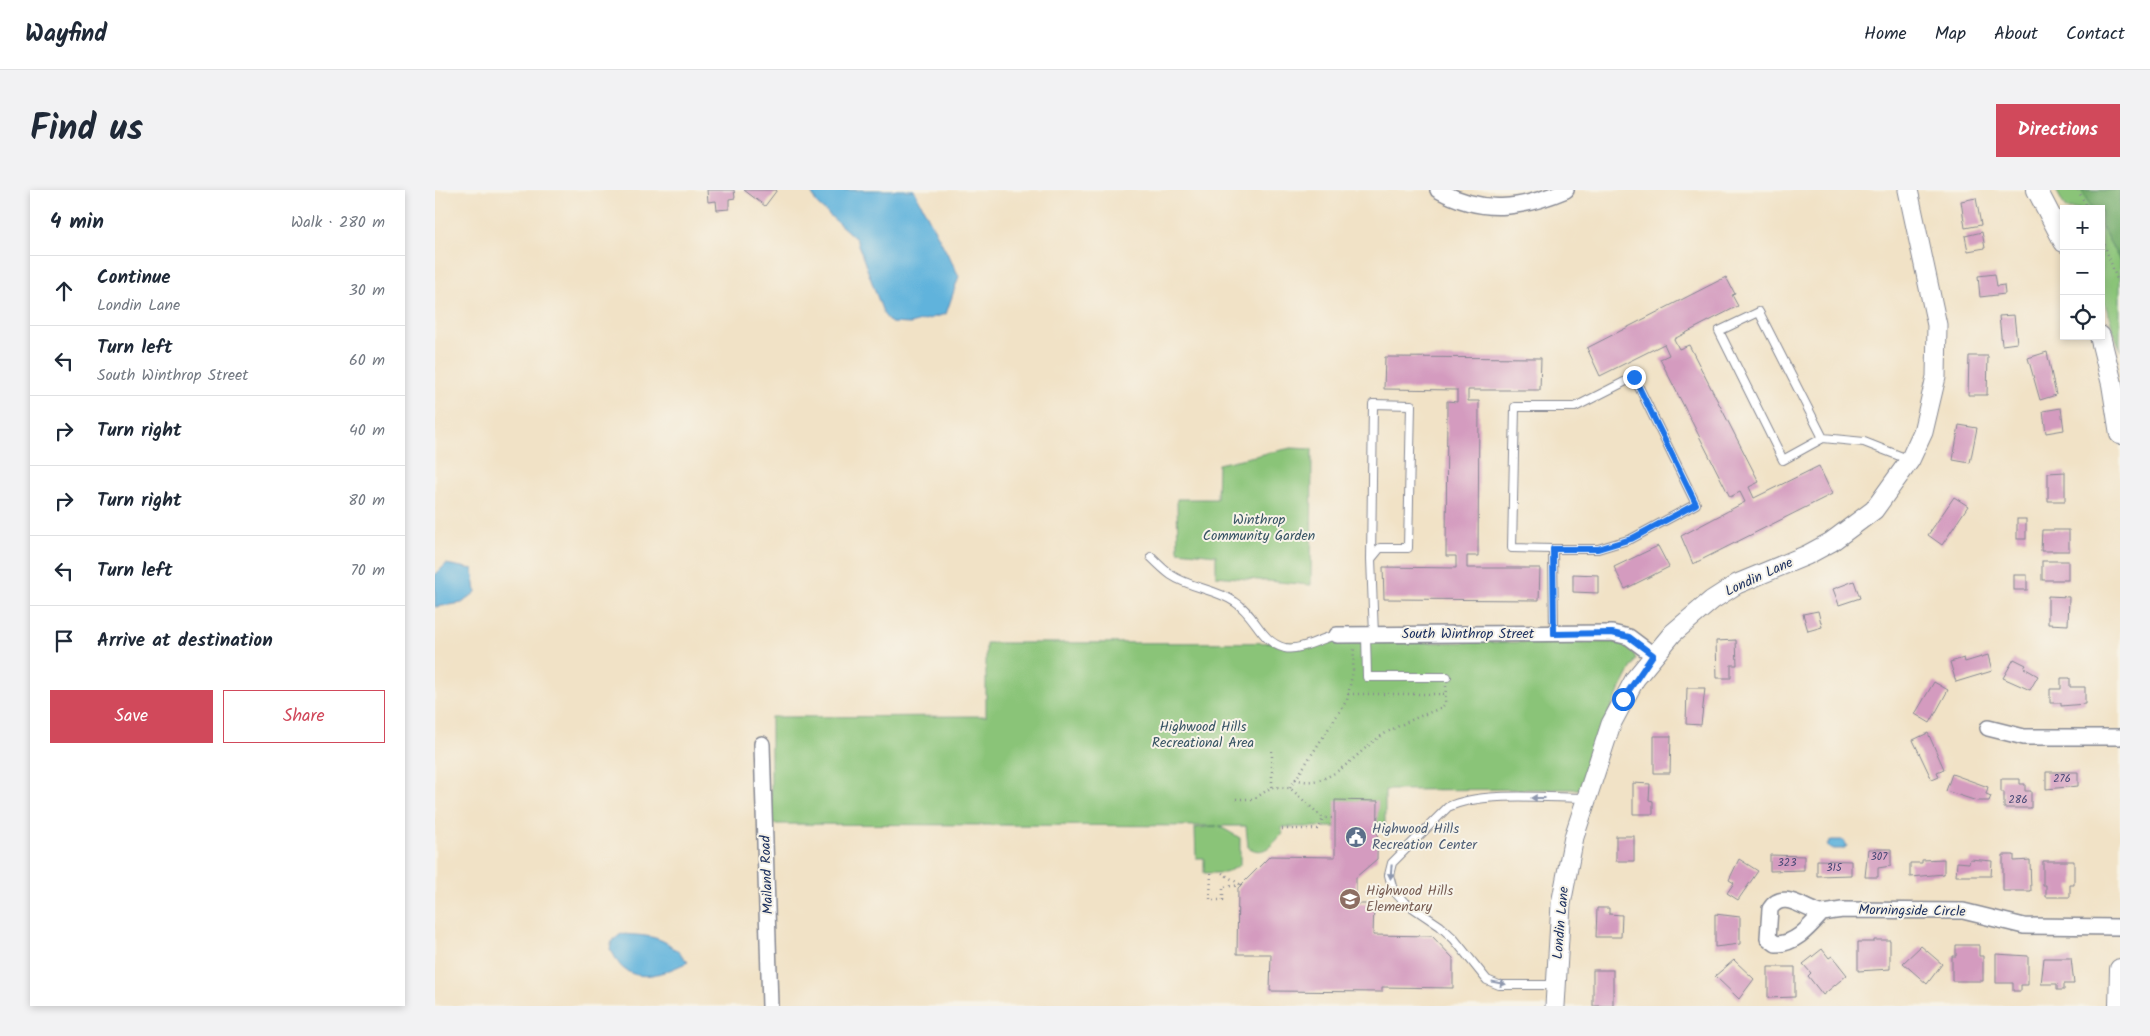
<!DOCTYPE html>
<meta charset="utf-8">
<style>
body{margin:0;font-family:Kalam,sans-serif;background:#f2f2f3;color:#1f2937}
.controls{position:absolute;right:15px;top:15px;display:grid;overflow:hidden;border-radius:0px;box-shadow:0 2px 8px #0003}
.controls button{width:45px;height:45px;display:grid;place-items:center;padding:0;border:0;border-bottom:1px solid #e0e1e3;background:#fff;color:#1f2937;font:25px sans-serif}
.stop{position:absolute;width:15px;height:15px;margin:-11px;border:4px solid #1a73e8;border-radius:50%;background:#fff}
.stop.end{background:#1a73e8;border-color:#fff;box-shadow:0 1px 5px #0008}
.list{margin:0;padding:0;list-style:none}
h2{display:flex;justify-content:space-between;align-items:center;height:65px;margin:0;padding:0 20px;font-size:21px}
h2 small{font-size:16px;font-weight:400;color:#747a83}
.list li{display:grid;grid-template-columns:32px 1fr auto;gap:15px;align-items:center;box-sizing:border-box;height:70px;padding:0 20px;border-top:1px solid #e0e1e3}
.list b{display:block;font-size:19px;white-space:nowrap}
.list p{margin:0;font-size:16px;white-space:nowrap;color:#747a83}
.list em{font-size:16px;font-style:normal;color:#747a83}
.actions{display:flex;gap:10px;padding:15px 20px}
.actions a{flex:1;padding:11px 0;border:1px solid #d1495b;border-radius:0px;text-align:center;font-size:18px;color:#d1495b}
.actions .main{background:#d1495b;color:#fff}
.icon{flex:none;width:28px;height:28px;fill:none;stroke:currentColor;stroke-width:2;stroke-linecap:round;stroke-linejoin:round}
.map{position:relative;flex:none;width:1685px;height:816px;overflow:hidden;border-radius:0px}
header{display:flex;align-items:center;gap:30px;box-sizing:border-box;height:70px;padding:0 25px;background:#fff;border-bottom:1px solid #e0e1e3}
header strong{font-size:24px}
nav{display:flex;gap:28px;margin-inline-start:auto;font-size:18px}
.intro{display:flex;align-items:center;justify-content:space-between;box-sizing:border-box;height:120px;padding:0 30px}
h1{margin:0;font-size:35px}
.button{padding:12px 22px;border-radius:0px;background:#d1495b;color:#fff;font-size:18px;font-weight:700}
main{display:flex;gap:30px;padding:0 30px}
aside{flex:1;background:#fff;border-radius:0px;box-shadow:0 2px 8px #0003}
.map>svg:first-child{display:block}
.green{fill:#8ac478;stroke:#527a6b}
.forest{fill:#6faa68;stroke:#456c63}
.water{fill:#61b3dc;stroke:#3e719d}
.building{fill:#d49bbf}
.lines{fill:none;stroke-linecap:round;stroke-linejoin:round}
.service-casing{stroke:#868892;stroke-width:10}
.minor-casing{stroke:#868892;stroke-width:18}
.tertiary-casing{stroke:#868892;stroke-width:21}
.secondary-casing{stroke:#868892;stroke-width:22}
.path{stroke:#868892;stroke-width:2.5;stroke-dasharray:1 4;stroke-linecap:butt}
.service{stroke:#fff;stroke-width:8}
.minor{stroke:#fff;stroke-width:15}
.tertiary{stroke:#fff;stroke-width:19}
.secondary{stroke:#fff;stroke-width:20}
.oneway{fill:#8d97ae}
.route{stroke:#1a73e8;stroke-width:6}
.labels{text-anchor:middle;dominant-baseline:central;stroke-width:4;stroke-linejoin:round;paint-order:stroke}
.number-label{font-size:11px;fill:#494a76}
.park-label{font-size:14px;fill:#375464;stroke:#f7f3e8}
.street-label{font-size:14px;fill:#1b2f5e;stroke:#f7f3e8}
.service-label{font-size:14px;fill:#4e5e75;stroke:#f7f3e8;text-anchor:start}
.education-label{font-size:14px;fill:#785e54;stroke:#f7f3e8;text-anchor:start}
</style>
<header>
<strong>Wayfind</strong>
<nav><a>Home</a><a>Map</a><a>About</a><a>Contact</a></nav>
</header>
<div class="intro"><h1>Find us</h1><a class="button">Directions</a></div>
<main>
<aside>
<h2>4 min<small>Walk · 280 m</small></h2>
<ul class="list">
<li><svg class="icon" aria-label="ahead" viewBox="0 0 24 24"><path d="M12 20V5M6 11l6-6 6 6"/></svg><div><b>Continue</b><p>Londin Lane</p></div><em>30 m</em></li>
<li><svg class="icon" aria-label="left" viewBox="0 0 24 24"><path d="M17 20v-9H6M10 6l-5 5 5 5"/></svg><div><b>Turn left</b><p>South Winthrop Street</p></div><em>60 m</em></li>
<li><svg class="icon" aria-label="right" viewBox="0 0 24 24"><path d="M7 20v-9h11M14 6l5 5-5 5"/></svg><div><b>Turn right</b></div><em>40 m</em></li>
<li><svg class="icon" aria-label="right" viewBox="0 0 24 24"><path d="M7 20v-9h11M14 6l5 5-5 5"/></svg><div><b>Turn right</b></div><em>80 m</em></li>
<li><svg class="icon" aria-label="left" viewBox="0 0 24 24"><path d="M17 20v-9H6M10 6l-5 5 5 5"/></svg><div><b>Turn left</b></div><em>70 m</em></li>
<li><svg class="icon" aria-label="arrive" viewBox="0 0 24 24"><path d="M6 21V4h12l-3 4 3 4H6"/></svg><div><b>Arrive at destination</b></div></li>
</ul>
<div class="actions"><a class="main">Save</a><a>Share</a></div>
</aside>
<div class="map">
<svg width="1685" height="816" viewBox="0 0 1685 816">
<rect width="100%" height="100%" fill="#f7f3e8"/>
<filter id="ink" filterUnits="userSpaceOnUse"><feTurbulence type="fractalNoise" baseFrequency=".02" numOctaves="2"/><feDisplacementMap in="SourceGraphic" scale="10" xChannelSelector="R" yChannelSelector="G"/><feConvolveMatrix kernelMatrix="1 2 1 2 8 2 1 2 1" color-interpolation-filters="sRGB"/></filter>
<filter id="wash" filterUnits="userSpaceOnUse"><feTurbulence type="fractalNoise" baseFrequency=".0096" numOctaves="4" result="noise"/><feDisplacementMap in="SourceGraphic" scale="20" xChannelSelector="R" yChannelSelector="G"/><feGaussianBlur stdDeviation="1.12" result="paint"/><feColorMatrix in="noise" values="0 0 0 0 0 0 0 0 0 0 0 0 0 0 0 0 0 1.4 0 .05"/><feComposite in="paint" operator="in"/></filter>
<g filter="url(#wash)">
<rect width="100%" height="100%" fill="#f1e2c6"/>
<!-- green -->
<g class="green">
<path d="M1621,0H1685V160L1666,102V19H1631Z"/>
<path d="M856,258L877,259L876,395L781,386V365L743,361L742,309H782L783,274Z"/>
<path d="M1177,452C1190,455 1197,456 1201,469L1175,519L1145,599L950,600V637H847V644C837,655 828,667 813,657L811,636H784L805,648V675L790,683H769V668H761L760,638L782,636L336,634V527L551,526V453Z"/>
</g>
<!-- forest -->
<path class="forest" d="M1646,0H1685V71L1666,36V19H1657Z"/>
<!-- water -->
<g class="water">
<path d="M375,0H479L524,86L511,124L475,134L456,133L449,125L421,49L382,14Z"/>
<path d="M11,374L38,379L41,402L27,413L0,417V385Z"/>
<path d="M1396,650H1409L1412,656L1408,659H1395L1392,655Z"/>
<path d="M186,744C219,746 230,746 253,772C235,780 208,794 189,779C183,775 179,764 175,759L177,751Z"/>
</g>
<g id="blocks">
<!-- building -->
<g class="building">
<path d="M272,0H299L300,8L294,9V19L282,20L281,11L273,12Z"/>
<path d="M309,0H342L330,16Z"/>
<path d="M1541,8L1546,35L1530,38L1526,11Z"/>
<path d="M1547,42L1550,58L1533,61L1530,46Z"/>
<path d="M1560,84L1562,96L1569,95L1570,104L1545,107L1543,86Z"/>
<path d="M1291,87L1300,104L1297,105L1303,116L1239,149L1244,159L1254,155L1324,292L1314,297L1319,308L1384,276L1397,304L1258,374L1246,346L1310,312L1305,302L1295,307L1225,169L1234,165L1229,154L1165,186L1152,158Z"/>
<path d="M1579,125L1582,153L1567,155L1564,126Z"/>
<path d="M1612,162L1621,205L1605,210L1593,168Z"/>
<path d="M1534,166H1553L1552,205H1533Z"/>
<path d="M950,167L1106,168L1105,200H1033V211H1044L1043,366H1032V378H1105L1104,410L949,409L948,377L1021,378V366H1011L1012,211L1022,212V200L949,199Z"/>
<path d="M1626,218L1629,240L1611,243L1608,221Z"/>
<path d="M1524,235L1542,238L1535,273L1518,270Z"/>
<path d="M1630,282V311H1613V283Z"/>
<path d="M1519,307L1533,316L1507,355L1493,345Z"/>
<rect x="1582" y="329" width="9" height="20"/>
<path d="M1607,340H1634V361H1606Z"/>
<path d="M1223,356L1234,377L1190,399L1179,377Z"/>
<rect x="1607" y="371" width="26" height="19"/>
<path d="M1138,384L1163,385V403L1138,402Z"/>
<rect x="1579" y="385" width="13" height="15"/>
<path d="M1419,391L1425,408L1404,415L1398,399Z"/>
<path d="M1613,406L1634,407L1633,435L1613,434Z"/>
<path d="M1383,421L1387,437L1373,441L1368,424Z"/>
<path d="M1301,450L1302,475H1296V488H1282L1281,451Z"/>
<path d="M1553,465L1557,481L1521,492L1515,472L1529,468L1530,472Z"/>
<path d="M1579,469L1591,475L1589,478L1603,486L1595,500L1568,488Z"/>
<path d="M1626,488H1635V497H1650V514L1626,516V513H1615V499H1626Z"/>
<path d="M1499,492L1513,500L1495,533L1480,524Z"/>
<path d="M1252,498H1270L1266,535L1251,534Z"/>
<path d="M1493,543L1509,579L1502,582L1504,587L1497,590L1478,550Z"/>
<path d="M1219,546H1236L1235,583H1219Z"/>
<path d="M1611,582H1643V596L1611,599Z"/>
<path d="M1517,584L1553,597L1551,604L1556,606L1554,611H1542L1511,601Z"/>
<path d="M1566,589H1585V594H1590V601H1596V618H1569V602H1566Z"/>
<path d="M1198,593L1215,594L1214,610L1218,611V624H1198Z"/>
<path d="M900,610L943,611L942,669L921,687V714H939L938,745L997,746L1018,768V798L947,797V802L835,801L836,764H802L803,698L835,666L900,667Z"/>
<rect x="1181" y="646" width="18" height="25"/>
<path d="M1433,659H1456V676L1443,678V687H1430Z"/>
<path d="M1335,665L1369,666V680L1335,681Z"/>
<path d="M1568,665H1579V671L1595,670L1596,701H1568Z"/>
<path d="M1304,669L1323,681L1303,710L1292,703L1299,693L1294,690Z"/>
<path d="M1509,669V684L1475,687V673H1487V670Z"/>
<path d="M1535,669L1557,671L1556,686H1521L1522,672L1534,673Z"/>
<path d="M1382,670L1416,671V685L1382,686Z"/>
<path d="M1608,671H1639V695H1635V707H1611V695H1608Z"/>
<path d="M1162,718H1174V724L1187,725L1186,747H1161Z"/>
<path d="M1280,724L1305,727V754L1280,757Z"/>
<path d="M1439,750H1455V779L1423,781V752H1439Z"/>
<path d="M1521,755H1544V766H1548V791H1517V766H1521Z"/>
<path d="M1486,756L1507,774L1492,794L1468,773Z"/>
<path d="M1387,759L1394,768L1397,766L1412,785L1388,805L1373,786L1376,783L1368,774Z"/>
<path d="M1561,764L1593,766V795H1586V801H1578V793H1561Z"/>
<path d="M1609,768H1636L1639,794H1629V800H1622V794H1606Z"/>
<path d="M1299,770L1319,789L1304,809L1280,786Z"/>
<path d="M1333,777H1360V807L1333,808Z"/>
<rect x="1158" y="780" width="20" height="36"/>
</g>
</g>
</g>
<g filter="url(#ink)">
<use href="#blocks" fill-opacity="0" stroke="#868892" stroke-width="1"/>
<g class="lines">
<!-- service casing -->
<g class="service-casing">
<g id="service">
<path d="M1388,248L1348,270L1284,141L1324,122L1388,248L1429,252L1475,270"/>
<path d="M1118,359H1163L1196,349L1261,314L1199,187L1140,217H1080L1077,358L1118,359L1119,444"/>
<path d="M716,367C722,373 729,380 736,385C755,398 781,399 800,412C821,425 825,452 850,458C866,461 885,448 902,445"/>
<path d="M936,369L938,214L976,215L973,358H945L936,369L939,445"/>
<path d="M931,445L932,487H1012"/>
<path d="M1121,795H1064L1052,790L1019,749L1005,736L968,711L958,700L954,685L957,673L1013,617C1046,601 1113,608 1151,608"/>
</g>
</g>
<!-- minor casing -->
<g class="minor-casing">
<g id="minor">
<path d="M1003,0C1048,25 1086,19 1131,0"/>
<path d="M902,445L1177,443L1194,447L1218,465"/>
<path d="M1553,538L1589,547H1685"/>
<path d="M327,554L335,816"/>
<path d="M1387,723C1375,736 1361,754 1341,754L1333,748L1335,719C1348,698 1371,721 1386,723C1392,723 1400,721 1407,720L1528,721L1589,736L1685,737"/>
</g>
</g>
<!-- tertiary casing -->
<g class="tertiary-casing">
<path id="tertiary" d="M1120,816L1126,714L1139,647L1176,534L1200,489L1238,443L1277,410L1302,394L1372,365L1396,352L1439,320L1475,270L1488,242L1501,187L1502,135L1473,0"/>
</g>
<!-- secondary casing -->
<g class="secondary-casing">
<g id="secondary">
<path d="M1602,0L1629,52"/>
<path d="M1665,146L1677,194L1685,244"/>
<path d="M1684,816L1685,779"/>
</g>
</g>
<!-- path -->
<g class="path">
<path d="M1643,0L1653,19"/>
<path d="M1666,45L1685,98"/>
<path d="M913,504H1011"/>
<path d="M860,589C895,601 920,563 946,546C965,534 985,526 1006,518L1010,514L1011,496"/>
<path d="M837,597V561"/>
<path d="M855,598L912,510L918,481L919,457"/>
<path d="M801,609H819L837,597L855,598L888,628H900"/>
<path d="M847,639H884L888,628"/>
<path d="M776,683L775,710H788V697L806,695"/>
<path d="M787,683L806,695"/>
</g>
<!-- service -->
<use href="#service" class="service"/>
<!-- minor -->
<use href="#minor" class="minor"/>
<!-- tertiary -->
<use href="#tertiary" class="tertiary"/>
<!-- secondary -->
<use href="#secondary" class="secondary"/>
</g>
<!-- one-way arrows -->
<defs><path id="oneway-solid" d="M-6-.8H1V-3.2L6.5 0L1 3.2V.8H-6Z" transform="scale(1.25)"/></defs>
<g class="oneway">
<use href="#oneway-solid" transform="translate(1103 608) rotate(-180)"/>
<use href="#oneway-solid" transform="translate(956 682) rotate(95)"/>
<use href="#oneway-solid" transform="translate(1064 793) rotate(11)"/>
</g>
</g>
<g class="lines" filter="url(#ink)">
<!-- route -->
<path class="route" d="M1188,509L1218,465L1194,447L1177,443L1119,444L1118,359H1163L1196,349L1261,314L1199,187"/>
</g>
<!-- icons -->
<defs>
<g id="civic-disc" transform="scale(1.125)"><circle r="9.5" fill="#5c6f8a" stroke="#f7f3e8"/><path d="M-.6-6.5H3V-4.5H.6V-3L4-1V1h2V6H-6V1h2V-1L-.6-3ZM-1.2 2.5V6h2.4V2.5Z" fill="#fff"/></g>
<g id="school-disc" transform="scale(1.125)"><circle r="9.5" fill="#8d6e63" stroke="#f7f3e8"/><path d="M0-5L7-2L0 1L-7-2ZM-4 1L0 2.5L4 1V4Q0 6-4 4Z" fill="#fff"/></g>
</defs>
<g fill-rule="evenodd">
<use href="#civic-disc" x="921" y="647"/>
<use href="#school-disc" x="915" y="709"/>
</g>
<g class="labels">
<!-- number labels -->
<g class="number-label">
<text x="1627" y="589">276</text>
<text x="1583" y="610">286</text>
<text x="1444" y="667">307</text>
<text x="1352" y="673">323</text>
<text x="1399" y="678">315</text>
</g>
<!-- park labels -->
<g class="park-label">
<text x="824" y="330">Winthrop<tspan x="824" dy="16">Community Garden</tspan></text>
<text x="768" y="537">Highwood Hills<tspan x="768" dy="16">Recreational Area</tspan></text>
</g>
<!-- street labels -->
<g class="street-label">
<text transform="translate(1324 387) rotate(-25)">Londin Lane</text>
<text x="1033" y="444">South Winthrop Street</text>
<text transform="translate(332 685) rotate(-92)">Mailand Road</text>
<text transform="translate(1477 721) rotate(1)">Morningside Circle</text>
<text transform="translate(1126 733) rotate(-85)">Londin Lane</text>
</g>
<!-- service labels -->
<g class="service-label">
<text x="937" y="639">Highwood Hills<tspan x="937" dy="16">Recreation Center</tspan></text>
</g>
<!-- education labels -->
<g class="education-label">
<text x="931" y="701">Highwood Hills<tspan x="931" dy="16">Elementary</tspan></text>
</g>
</g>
</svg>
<div class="controls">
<button>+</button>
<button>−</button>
<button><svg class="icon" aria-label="locate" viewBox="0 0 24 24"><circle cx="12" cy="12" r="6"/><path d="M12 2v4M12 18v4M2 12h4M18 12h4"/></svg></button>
</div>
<div class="stop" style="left:1188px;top:509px"></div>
<div class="stop end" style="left:1199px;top:187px"></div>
</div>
</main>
